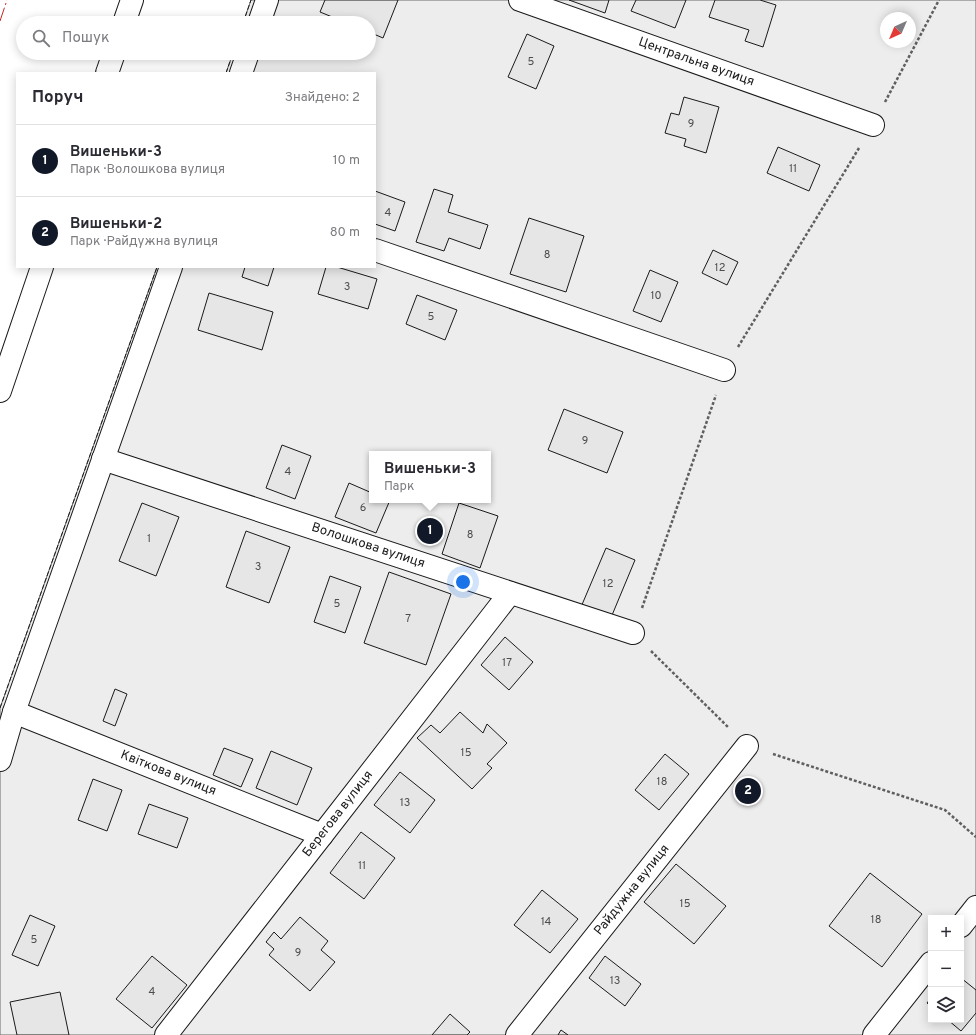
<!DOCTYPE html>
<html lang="uk">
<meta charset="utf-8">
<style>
body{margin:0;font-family:Overpass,sans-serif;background:#f7f7f7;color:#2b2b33}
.controls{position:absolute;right:12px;bottom:12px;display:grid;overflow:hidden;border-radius:0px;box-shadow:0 2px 10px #0003}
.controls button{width:36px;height:36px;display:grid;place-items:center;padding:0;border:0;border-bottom:1px solid #e1e1e2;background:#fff;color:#2b2b33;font:20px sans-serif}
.compass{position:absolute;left:880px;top:12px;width:36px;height:36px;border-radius:50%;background:#fff;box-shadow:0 2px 10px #0003;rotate:224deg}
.you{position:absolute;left:463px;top:582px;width:14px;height:14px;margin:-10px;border:3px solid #fff;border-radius:50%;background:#1a73e8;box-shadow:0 0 0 6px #1a73e833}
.badge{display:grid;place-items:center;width:26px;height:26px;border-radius:50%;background:#111827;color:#fff;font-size:13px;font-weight:700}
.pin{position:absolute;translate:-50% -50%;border:2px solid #fff;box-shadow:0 1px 4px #0006}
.popup{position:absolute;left:369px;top:451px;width:122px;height:52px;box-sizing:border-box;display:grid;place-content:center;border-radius:0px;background:#fff;filter:drop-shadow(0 1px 3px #0005);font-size:13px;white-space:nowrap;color:#7c7c81}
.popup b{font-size:15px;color:#2b2b33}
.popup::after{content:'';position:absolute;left:50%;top:100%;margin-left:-8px;border:8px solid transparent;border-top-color:#fff}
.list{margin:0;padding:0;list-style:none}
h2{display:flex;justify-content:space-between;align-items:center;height:52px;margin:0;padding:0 16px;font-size:17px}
h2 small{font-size:13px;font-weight:400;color:#7c7c81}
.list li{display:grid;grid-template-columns:26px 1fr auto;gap:12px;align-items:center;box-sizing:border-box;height:72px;padding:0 16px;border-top:1px solid #e1e1e2}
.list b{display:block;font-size:15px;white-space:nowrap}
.list p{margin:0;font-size:13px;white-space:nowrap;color:#7c7c81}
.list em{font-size:13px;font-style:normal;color:#7c7c81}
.icon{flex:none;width:22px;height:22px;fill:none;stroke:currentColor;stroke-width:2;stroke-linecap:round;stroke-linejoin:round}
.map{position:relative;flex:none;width:976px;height:1035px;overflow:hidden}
.search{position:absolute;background:#fff;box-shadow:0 2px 10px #0003;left:16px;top:16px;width:360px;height:44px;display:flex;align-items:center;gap:10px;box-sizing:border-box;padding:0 14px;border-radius:22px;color:#7c7c81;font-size:15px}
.panel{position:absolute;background:#fff;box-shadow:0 2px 10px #0003;left:16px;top:72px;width:360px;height:196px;border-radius:0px}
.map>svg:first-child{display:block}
.green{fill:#ededed;stroke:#6a6a6a;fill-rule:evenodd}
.building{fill:#e6e6e6;stroke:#1a1a1a}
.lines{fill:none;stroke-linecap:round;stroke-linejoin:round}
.street-casing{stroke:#1a1a1a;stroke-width:24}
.secondary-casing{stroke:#1a1a1a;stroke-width:24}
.path{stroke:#5f5f5f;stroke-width:2.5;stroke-dasharray:3 2;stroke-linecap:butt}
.street{stroke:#fff;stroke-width:22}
.secondary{stroke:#fff;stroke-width:22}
.fence{stroke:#1a1a1a;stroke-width:1;stroke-dasharray:5 2;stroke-linecap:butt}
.power{stroke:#c62828;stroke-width:1;stroke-dasharray:14 3 2 3;stroke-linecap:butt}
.labels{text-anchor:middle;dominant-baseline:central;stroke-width:3;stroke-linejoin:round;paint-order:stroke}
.number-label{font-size:11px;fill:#4d4d4d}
.street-label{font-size:13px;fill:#1a1a1a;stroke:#fff}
</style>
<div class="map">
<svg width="976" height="1035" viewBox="0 0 976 1035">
<rect width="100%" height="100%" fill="#fff"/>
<!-- green -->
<path class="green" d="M251,0H976V1035H0V708L157,267H375V73H226L233,53H369V23H243ZM886,18H910V42H886ZM372,454H488V500H372ZM931,918H961V1020H931Z"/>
<!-- building -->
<g class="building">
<path d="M325,0H398L383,38L369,32V23H347L320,12Z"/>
<path d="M569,0H609L605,13Z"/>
<path d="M636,0H686L675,28L631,11Z"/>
<path d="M715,0H760L776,5L763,47L745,41L749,30L709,17Z"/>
<path d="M527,34L554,46L536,89L508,77Z"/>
<path d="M684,97L719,107L706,153L684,146L686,139L665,133L671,113L679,115Z"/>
<path d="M778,147L820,165L809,191L767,173Z"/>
<path d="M434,189L453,195L448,212L488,225L480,249L449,238L444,251L416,242Z"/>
<path d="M375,191L405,202L395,231L375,224Z"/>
<path d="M529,218L584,236L566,292L510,274Z"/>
<path d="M713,250L738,262L727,285L702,273Z"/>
<path d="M245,267H274L268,286L242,277Z"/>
<path d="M326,267H337L377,279L368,309L318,294Z"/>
<path d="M650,270L678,282L661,322L633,311Z"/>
<path d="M209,293L273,312L262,350L198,330Z"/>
<path d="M417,295L457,310L445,340L406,324Z"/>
<path d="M564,409L623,432L607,473L548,450Z"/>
<path d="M282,445L311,456L295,499L266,488Z"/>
<path d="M349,483L372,493V500H390L376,533L335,517Z"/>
<path d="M142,503L179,517L156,576L119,561Z"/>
<path d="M459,503L498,516L480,568L442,554Z"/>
<path d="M246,531L290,547L269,603L226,587Z"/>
<path d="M606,548L635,560L610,620L581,607Z"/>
<path d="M389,572L451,594L426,665L364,643Z"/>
<path d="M330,576L361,587L345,633L314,622Z"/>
<path d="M505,637L533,662L509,690L481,665Z"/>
<path d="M115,689L127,694L115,726L103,721Z"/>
<path d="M460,712L483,733L487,724L507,743L487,764L492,768L472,789L417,738L431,725L440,733Z"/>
<path d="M224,748L253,759L241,787L213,775Z"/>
<path d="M271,751L312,768L297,805L256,788Z"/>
<path d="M665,754L689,774L659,810L635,790Z"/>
<path d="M400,772L435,800L410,833L374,805Z"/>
<path d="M93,779L122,790L107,831L78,820Z"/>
<path d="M149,804L188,818L177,848L138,834Z"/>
<path d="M361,832L395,858L364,899L330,873Z"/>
<path d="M676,864L726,906L694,944L644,902Z"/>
<path d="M870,873L922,914L882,967L829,926Z"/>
<path d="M542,890L578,919L550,953L514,925Z"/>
<path d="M30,915L55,926L38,966L12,955Z"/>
<path d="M300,917L328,941L321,950L335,962L310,991L269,955L274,949L266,942L274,932L281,939Z"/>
<path d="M152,956L187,985L152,1028L116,999Z"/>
<path d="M605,956L641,984L625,1006L589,978Z"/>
<path d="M961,978L976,990V1013L961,1031L948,1020H961Z"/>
<path d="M60,992L69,1035H17L10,1002Z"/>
<path d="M931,998V1006L927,1003Z"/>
<path d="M450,1014L470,1032L467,1035H432Z"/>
<path d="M561,1030L568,1035H558Z"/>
</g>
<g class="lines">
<!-- street casing -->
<g class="street-casing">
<g id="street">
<path id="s1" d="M520,0L873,125"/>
<path d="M259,23L267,0"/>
<path d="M241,73L248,53"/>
<path d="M375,250L724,370"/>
<path id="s2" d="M103,459L633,633"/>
<path id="s3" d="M14,712L322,835"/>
<path d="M0,760L14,712L171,267"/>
<path d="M961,926L976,907"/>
<path id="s4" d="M166,1035L322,835L510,593"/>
<path id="s5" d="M517,1035L747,746"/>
<path d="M874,1035L931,963"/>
</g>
</g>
<!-- secondary casing -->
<g class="secondary-casing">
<g id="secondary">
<path d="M124,23L132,0"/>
<path d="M107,73L114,53"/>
<path d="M0,391L42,267"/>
</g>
</g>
<!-- path -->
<g class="path">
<path d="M885,102L939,0"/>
<path d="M738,347L859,148"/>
<path d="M642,608L716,395"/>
<path d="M651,651L729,728"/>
<path d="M773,754L945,810L976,837"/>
</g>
<!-- street -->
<use href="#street" class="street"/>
<!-- secondary -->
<use href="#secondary" class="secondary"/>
<!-- fence -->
<g class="fence">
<path d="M243,23L251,0"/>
<path d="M226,73L233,53"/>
<path d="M0,708L157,267"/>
</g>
<!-- power -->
<path class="power" d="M0,21L7,0"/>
</g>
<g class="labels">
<!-- number labels -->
<g class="number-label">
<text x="531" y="62">5</text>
<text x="691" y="124">9</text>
<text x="793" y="169">11</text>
<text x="388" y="213">4</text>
<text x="547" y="255">8</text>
<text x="720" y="268">12</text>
<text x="347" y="287">3</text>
<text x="656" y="296">10</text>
<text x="431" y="317">5</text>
<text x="585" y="441">9</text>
<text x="288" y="472">4</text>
<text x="363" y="508">6</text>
<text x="470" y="535">8</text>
<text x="149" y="539">1</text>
<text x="258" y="567">3</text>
<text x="608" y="584">12</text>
<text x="337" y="604">5</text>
<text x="408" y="619">7</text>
<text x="507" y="663">17</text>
<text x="466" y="753">15</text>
<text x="662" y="782">18</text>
<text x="405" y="803">13</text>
<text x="362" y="866">11</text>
<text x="685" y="904">15</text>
<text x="876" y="920">18</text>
<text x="546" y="922">14</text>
<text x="34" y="940">5</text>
<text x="298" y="953">9</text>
<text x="615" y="981">13</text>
<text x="152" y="992">4</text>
</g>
<!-- street labels -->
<g class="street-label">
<text stroke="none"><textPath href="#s1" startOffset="187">Центральна вулиця</textPath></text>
<text stroke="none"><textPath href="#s2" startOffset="279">Волошкова вулиця</textPath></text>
<text stroke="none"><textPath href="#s3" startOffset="166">Квіткова вулиця</textPath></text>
<text stroke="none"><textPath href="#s4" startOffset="280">Берегова вулиця</textPath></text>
<text stroke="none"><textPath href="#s5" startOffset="185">Райдужна вулиця</textPath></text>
</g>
</g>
</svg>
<div class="controls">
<button>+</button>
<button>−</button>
<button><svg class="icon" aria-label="layers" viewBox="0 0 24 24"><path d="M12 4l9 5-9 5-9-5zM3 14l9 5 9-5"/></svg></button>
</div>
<svg class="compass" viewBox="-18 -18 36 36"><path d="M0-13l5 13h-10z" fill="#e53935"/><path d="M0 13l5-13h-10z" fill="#7c7c81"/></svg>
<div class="you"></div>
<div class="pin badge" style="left:430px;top:531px">1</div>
<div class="popup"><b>Вишеньки-3</b>Парк</div>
<div class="pin badge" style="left:748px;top:791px">2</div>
<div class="search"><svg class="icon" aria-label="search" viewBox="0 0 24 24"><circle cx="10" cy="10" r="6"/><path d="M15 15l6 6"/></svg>Пошук</div>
<section class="panel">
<h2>Поруч<small>Знайдено: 2</small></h2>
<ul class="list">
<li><span class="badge">1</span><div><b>Вишеньки-3</b><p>Парк · Волошкова вулиця</p></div><em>10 m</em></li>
<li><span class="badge">2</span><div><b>Вишеньки-2</b><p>Парк · Райдужна вулиця</p></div><em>80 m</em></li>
</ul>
</section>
</div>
